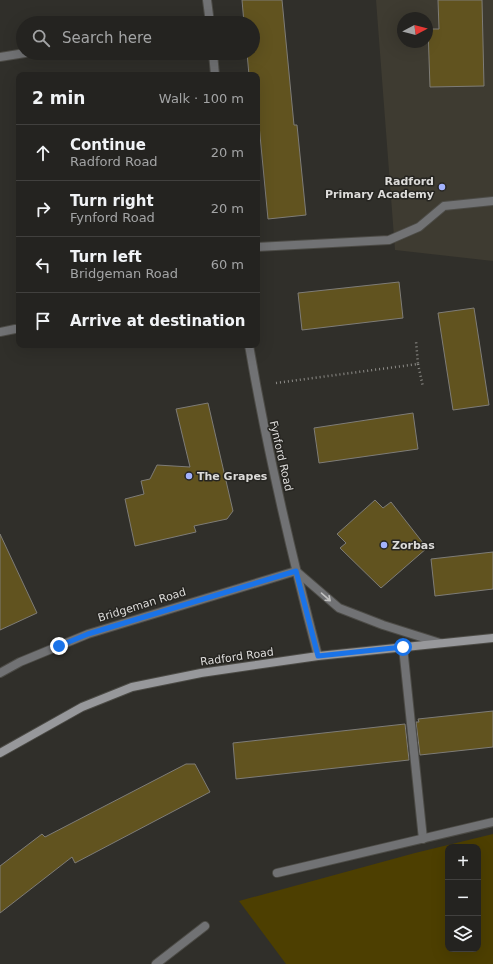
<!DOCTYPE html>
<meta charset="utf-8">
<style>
body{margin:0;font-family:"DejaVu Sans",sans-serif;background:#2c2b29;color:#f1f3f6}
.controls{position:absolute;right:12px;bottom:12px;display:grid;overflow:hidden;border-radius:8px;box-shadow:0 4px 16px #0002}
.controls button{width:36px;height:36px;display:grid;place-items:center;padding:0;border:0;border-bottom:1px solid #41403e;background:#242320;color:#f1f3f6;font:20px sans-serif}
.compass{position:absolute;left:397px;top:12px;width:36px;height:36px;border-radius:50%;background:#242320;box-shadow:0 4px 16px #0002;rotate:83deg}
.stop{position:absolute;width:12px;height:12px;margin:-9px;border:3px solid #1a73e8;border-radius:50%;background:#fff}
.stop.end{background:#1a73e8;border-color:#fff;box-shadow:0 1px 4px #0008}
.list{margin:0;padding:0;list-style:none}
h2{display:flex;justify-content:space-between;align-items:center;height:52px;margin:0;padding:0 16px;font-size:17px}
h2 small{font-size:13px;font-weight:400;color:#a3a4a5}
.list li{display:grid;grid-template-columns:26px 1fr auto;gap:12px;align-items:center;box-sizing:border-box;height:56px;padding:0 16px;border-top:1px solid #41403e}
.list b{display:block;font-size:15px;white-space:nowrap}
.list p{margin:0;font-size:13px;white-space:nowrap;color:#a3a4a5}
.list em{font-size:13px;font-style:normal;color:#a3a4a5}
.icon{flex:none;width:22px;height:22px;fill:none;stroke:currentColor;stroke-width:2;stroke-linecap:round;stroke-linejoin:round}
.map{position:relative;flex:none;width:493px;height:964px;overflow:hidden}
.search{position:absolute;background:#242320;box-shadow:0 4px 16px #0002;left:16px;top:16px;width:244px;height:44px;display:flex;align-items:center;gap:10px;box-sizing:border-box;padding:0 14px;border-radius:22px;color:#a3a4a5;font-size:15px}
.panel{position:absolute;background:#242320;box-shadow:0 4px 16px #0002;left:16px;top:72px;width:244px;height:276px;border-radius:8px}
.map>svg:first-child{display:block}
.built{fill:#3e3b31;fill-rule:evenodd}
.green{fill:#4d3f01;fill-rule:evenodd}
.building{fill:#61531f;stroke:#7e7c77}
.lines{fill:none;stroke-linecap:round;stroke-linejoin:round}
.service-casing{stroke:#4c4b46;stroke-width:10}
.minor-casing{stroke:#4c4b46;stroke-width:10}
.secondary-casing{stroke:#4c4b46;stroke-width:10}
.path{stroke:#8d8c88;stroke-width:2.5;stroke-dasharray:1 3;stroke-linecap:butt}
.service{stroke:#717274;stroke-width:8}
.minor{stroke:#717274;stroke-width:8}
.secondary{stroke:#97989b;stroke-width:8}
.oneway{stroke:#c1c1c0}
.route{stroke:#1a73e8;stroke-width:5}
.poi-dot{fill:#a3b2fd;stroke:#262521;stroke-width:1.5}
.labels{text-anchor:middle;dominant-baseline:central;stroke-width:3;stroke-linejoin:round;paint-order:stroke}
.poi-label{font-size:11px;font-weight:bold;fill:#dcdbd9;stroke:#262521;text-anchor:start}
.street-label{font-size:11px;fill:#dcdbd9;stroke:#262521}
</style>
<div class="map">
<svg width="493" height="964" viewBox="0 0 493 964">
<rect width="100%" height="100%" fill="#302f2a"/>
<!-- built -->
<path class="built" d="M376,0H493V261L395,250ZM403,18H427V42H403Z"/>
<!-- green -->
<path class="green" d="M493,834V964H286L239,901L415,853ZM448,847H478V949H448Z"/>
<!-- building -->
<g class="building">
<path d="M242,0H282L294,125H297L306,215L268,219L257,104V75H249L247,53H253V23H244Z"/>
<path d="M438,0H482L484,86L430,87L428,29H439Z"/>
<path d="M399,282L403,318L302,330L298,293Z"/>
<path d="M474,308L489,405L453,410L438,313Z"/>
<path d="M208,403L233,511L227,519L194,526L196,532L135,546L125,499L144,494L141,481L150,479L157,465L190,467L176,409Z"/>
<path d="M413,413L418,449L319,463L314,428Z"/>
<path d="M375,500L383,508L391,502L427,548L381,588L340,548L346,543L337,534Z"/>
<path d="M0,534L37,613L0,630Z"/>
<path d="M493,552V589L435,596L431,559Z"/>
<path d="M493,711V747L420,755L416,722H419L418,719Z"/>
<path d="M405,724L409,760L236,779L233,743Z"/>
<path d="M186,764H195L210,792L75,863L72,857L0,913V866L42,834L45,837Z"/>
</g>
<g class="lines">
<!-- service casing -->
<g class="service-casing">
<g id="service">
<path d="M257,247L389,240L419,227L444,206L493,201"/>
<path d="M0,332L15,329"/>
<path d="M403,647L423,839"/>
<path d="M277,873L493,822"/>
<path d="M156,964L205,926"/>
</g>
</g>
<!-- minor casing -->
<g class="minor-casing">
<g id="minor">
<path d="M207,0L210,23"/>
<path d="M213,53L215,75"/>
<path d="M0,57L25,53"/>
<path d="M249,345C267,450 291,553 318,656"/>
<path d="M0,673L20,662L88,634L296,571L339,608L383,625L440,643"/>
</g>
</g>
<!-- secondary casing -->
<g class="secondary-casing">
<path id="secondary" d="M0,753L82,707L132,687L201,673L318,656L493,638"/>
</g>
<!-- path -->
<g class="path">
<path d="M418,364L423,387"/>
<path d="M276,383L418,364L416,341"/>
</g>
<!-- service -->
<use href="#service" class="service"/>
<!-- minor -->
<use href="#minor" class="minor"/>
<!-- secondary -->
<use href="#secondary" class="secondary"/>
</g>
<!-- one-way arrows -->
<defs><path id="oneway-shaft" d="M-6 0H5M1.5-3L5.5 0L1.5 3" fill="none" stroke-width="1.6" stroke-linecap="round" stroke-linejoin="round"/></defs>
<use class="oneway" href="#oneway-shaft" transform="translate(326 597) rotate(41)"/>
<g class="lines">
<!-- route -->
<path class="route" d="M59,646L88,634L296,571L318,656L403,647"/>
</g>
<!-- markers -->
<g class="poi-dot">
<circle cx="442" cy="187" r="4"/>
<circle cx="189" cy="476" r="4"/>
<circle cx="384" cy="545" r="4"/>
</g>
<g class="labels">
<!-- poi labels -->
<g class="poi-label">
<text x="434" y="181" text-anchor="end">Radford<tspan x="434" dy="13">Primary Academy</tspan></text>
<text x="197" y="476">The Grapes</text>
<text x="392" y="545">Zorbas</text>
</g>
<!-- street labels -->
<g class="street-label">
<text transform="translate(281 456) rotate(77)">Fynford Road</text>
<text transform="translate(142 605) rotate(-17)">Bridgeman Road</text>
<text transform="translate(237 657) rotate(-8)">Radford Road</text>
</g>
</g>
</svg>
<div class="controls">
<button>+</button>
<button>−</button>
<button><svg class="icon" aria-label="layers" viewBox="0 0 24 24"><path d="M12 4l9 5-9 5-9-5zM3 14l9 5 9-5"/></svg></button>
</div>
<svg class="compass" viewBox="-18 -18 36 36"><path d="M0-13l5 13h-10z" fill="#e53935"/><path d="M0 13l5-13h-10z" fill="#a3a4a5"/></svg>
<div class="stop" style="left:403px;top:647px"></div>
<div class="stop end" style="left:59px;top:646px"></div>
<div class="search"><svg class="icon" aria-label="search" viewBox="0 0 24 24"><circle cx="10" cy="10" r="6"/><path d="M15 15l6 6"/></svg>Search here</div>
<section class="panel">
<h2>2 min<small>Walk · 100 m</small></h2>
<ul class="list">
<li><svg class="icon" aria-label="ahead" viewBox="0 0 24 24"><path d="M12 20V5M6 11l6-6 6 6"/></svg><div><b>Continue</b><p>Radford Road</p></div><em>20 m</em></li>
<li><svg class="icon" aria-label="right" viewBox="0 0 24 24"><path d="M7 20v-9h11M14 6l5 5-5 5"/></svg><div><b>Turn right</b><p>Fynford Road</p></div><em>20 m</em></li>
<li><svg class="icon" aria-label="left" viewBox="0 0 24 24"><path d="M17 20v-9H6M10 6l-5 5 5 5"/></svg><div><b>Turn left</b><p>Bridgeman Road</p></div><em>60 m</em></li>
<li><svg class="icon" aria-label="arrive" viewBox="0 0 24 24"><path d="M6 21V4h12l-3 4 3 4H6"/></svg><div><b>Arrive at destination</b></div></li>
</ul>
</section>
</div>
